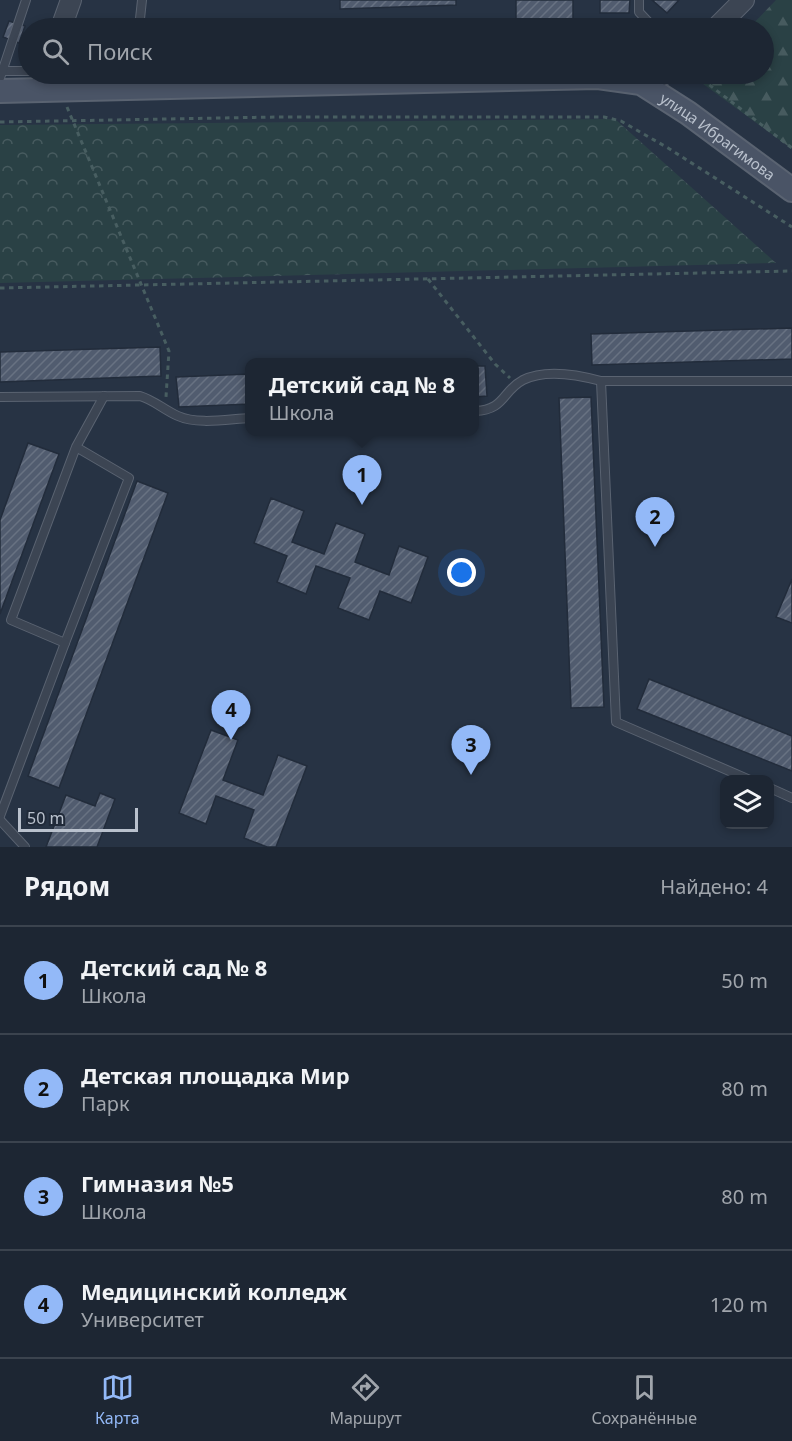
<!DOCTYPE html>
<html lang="ru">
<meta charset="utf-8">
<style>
body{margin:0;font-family:"Noto Sans",sans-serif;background:#2a323f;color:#f1f3f6}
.controls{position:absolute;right:18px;bottom:18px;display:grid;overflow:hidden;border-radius:12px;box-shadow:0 3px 9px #0003}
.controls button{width:54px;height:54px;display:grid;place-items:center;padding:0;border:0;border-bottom:2px solid #3b434e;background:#1d2633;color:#f1f3f6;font:30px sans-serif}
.scale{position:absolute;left:18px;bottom:15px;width:120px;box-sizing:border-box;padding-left:6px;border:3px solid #b9c1cd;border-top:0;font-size:16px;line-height:21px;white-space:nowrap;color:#b9c1cd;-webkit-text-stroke:4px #202a39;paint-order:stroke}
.you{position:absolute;left:462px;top:573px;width:21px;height:21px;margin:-15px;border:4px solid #fff;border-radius:50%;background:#1a73e8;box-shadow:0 0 0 9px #1a73e833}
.badge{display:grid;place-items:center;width:39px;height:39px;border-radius:50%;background:#93b9f8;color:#111;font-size:20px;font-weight:700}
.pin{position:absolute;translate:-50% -50px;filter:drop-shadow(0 2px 3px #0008)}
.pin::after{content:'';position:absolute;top:32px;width:21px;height:18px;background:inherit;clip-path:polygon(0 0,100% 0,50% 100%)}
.popup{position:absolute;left:245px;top:358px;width:234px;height:78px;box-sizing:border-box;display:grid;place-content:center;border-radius:12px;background:#1d2633;filter:drop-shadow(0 2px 4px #0005);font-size:20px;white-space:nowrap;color:#a0a5ac}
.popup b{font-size:22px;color:#f1f3f6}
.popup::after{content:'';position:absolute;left:50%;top:100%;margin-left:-12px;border:12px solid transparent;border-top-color:#1d2633}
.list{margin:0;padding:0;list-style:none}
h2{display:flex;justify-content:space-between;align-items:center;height:78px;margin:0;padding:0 24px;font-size:26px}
h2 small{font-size:20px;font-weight:400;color:#a0a5ac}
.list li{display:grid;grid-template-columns:39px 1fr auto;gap:18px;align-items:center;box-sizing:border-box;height:108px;padding:0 24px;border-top:2px solid #3b434e}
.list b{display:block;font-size:22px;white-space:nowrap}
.list p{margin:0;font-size:20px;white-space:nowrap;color:#a0a5ac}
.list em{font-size:20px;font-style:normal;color:#a0a5ac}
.icon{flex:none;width:33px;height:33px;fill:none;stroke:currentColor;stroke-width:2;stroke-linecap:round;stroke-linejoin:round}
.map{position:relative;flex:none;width:792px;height:847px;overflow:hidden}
.search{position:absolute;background:#1d2633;box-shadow:0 3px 9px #0003;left:18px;right:18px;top:18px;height:66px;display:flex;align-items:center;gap:15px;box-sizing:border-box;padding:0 21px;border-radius:33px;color:#a0a5ac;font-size:22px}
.sheet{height:510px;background:#1d2633}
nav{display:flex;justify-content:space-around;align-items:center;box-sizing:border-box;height:84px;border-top:2px solid #3b434e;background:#1d2633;font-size:16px;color:#a0a5ac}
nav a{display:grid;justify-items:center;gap:3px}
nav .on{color:#93b9f8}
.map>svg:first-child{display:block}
.forest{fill:url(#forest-firs)}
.park{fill:url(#park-crowns)}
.building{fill:url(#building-hatch);stroke:#222c3b;stroke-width:1.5}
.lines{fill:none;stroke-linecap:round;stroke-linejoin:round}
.service-casing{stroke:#5a6371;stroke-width:10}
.tertiary-casing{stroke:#5a6371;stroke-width:22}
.secondary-casing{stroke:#5a6371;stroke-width:26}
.path{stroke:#485e61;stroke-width:3;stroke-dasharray:4.5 4.5;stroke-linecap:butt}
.service{stroke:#3c4553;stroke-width:8}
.tertiary{stroke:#3c4553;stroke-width:20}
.secondary{stroke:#4a5466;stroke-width:22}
.labels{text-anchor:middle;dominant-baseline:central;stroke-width:4.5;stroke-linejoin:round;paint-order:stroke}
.street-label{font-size:15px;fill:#b9c1cd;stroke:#202a39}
</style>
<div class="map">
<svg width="792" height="847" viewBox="0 0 792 847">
<defs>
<pattern id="forest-firs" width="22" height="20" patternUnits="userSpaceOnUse" patternTransform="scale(1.5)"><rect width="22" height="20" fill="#2a4145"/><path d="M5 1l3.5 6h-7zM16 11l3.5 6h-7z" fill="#475b5f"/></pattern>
<pattern id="park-crowns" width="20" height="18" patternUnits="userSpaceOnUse" patternTransform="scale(1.5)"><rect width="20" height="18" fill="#2a4145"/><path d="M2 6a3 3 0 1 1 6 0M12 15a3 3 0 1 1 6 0" fill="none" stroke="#475b5f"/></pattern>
<pattern id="building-hatch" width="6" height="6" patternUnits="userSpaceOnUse" patternTransform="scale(1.5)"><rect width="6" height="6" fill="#515c6f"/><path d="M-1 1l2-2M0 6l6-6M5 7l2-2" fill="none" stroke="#687282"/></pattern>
</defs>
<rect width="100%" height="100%" fill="#273344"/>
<!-- forest -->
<path class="forest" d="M776,0H792V149L699,81L706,74H764V28H749Z"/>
<!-- park -->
<path class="park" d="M615,119L776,263L0,283V125Z"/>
<!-- building -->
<g class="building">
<path d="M340,0H456V5L340,9Z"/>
<path d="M516,0H573V22L516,21Z"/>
<path d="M600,0H630L629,13H600Z"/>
<path d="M652,0H679L667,13Z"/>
<path d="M9,21L25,26L19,43L3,37Z"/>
<path d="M792,328V359L592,365L591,334Z"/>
<path d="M160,347L161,376L0,382V352Z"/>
<path d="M475,366H485L487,396L475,397Z"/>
<path d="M250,374V404L179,407L176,377Z"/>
<path d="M591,397L604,707L571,708L559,398Z"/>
<path d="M28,443L59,454L0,614V520Z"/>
<path d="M137,481L168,493L59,788L28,776Z"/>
<path d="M271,498L304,511L292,542L324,554L336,523L365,534L355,562L389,575L399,546L428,557L411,603L380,591L369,620L338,608L350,578L316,566L306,594L277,582L287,556L254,543Z"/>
<path d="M792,579V623L776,617Z"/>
<path d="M649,679L792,736V771L637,709Z"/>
<path d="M211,730L238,740L223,780L263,795L278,755L307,766L276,847H267L244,838L254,810L216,796L206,824L179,813Z"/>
<path d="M100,793L115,799L97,847H46L66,795L95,806Z"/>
</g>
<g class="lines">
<!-- service casing -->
<g class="service-casing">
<g id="service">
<path d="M639,0V12L654,28"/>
<path d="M139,28L142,0"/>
<path d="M0,71H28"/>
<path d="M0,78L26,0"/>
<path d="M601,381L616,722L750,780"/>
<path d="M0,397L140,396C154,400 164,410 178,416C198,425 228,419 250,418"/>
<path d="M475,411C505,410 502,391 523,380C545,369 579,375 601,381H792"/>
<path d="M76,447L129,478L65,643L11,620L76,447L104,396"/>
<path d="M770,788L792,798"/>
<path d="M0,816L65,643"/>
<path d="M0,820L25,847"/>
</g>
</g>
<!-- tertiary casing -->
<g class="tertiary-casing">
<g id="tertiary">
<path d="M61,28L71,0"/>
<path d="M716,28L744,0"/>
<path d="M641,83L665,74"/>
<path d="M41,89L45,74"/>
</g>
</g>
<!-- secondary casing -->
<g class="secondary-casing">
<g id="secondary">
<path id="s1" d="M0,91L598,77L641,83L688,113L792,190"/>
</g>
</g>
<!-- path -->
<g class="path">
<path d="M690,28L700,20"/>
<path d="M695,74L792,148"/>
<path d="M67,107L169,351L166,397"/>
<path d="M0,122L277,117H604L621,121L668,148L792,227"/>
<path d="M428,279L495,364L510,378"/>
<path d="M0,288L792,271"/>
</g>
<!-- service -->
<use href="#service" class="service"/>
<!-- tertiary -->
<use href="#tertiary" class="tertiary"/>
<!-- secondary -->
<use href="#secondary" class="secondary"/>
</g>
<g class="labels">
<!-- street labels -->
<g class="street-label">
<text stroke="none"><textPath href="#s1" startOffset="735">улица Ибрагимова</textPath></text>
</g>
</g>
</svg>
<div class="controls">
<button><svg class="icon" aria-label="layers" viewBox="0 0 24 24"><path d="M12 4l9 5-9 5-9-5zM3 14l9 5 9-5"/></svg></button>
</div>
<div class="scale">50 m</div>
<div class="you"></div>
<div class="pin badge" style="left:362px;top:505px">1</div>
<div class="popup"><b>Детский сад № 8</b>Школа</div>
<div class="pin badge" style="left:655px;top:547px">2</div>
<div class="pin badge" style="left:471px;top:775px">3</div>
<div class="pin badge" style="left:231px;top:740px">4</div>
<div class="search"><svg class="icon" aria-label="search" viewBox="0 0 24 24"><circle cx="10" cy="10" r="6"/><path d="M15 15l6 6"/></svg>Поиск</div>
</div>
<section class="sheet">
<h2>Рядом<small>Найдено: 4</small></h2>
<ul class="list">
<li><span class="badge">1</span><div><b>Детский сад № 8</b><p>Школа</p></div><em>50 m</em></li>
<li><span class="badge">2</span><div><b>Детская площадка Мир</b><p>Парк</p></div><em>80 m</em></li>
<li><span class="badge">3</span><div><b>Гимназия №5</b><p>Школа</p></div><em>80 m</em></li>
<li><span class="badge">4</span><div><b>Медицинский колледж</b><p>Университет</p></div><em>120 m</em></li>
</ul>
</section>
<nav>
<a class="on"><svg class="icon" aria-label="map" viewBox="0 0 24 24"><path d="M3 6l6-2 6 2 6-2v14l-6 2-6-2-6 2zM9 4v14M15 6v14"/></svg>Карта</a>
<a><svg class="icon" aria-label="directions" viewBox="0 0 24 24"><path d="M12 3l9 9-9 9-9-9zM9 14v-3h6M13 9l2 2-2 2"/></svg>Маршрут</a>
<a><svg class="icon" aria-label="saved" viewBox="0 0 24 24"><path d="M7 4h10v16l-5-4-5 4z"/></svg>Сохранённые</a>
</nav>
